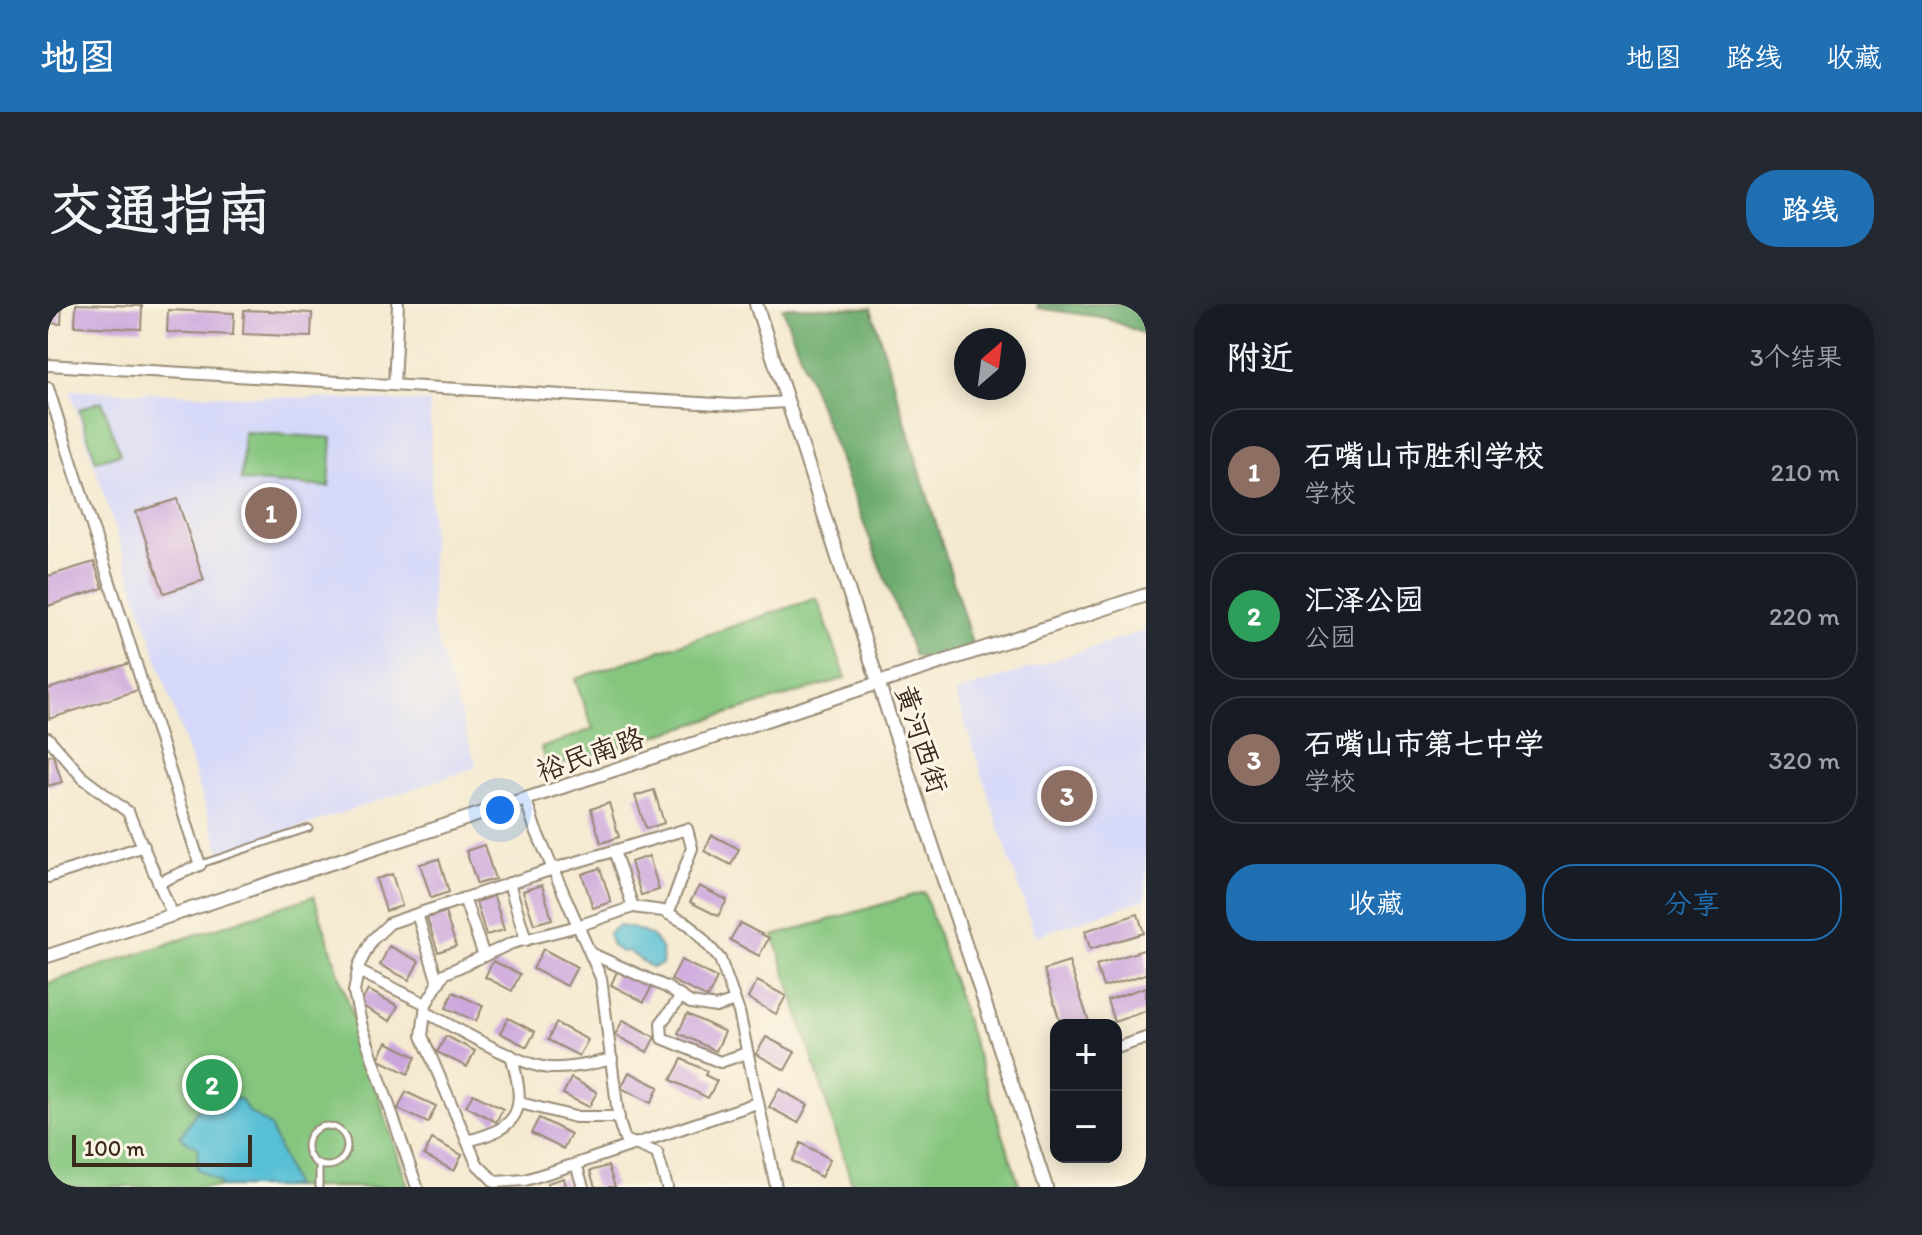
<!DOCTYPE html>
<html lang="zh">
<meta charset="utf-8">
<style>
body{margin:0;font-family:Itim,"LXGW WenKai TC",sans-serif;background:#242831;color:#f1f3f6}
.controls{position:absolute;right:24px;bottom:24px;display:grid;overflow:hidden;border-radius:16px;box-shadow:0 4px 20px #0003}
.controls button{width:72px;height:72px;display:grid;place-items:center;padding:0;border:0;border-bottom:2px solid #363941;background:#171b24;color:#f1f3f6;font:40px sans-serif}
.compass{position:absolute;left:906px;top:24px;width:72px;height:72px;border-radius:50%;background:#171b24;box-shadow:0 4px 20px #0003;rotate:28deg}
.scale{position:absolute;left:24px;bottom:20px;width:180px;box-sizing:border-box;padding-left:8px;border:4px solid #3b2a1e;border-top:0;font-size:22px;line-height:28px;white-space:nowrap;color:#3b2a1e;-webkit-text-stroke:6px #fcf5e5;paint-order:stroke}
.you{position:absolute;left:452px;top:506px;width:28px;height:28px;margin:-20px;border:6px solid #fff;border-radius:50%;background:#1a73e8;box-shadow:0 0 0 12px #1a73e833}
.badge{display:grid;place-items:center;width:52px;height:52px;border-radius:50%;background:#1f6fb2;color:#fff;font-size:26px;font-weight:700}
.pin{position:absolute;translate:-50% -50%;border:4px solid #fff;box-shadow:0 2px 8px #0006}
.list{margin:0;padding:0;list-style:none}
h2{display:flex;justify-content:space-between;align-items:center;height:104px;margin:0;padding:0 32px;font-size:34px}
h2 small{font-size:26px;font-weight:400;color:#9ea1a6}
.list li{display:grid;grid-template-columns:52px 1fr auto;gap:24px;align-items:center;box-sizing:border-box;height:128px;margin:0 16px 16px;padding:0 16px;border:2px solid #363941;border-radius:32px}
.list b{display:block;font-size:30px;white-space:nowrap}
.list p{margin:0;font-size:26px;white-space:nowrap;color:#9ea1a6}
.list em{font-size:26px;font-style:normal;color:#9ea1a6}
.actions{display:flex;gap:16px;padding:24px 32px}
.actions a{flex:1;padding:18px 0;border:2px solid #1f6fb2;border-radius:32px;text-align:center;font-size:28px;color:#1f6fb2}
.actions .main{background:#1f6fb2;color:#fff}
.map{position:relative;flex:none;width:1098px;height:883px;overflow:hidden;border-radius:32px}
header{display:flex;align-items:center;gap:48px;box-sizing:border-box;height:112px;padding:0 40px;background:#1f6fb2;color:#fff}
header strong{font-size:38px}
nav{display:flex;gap:44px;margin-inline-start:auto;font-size:28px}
.intro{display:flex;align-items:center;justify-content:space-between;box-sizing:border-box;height:192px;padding:0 48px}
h1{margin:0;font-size:56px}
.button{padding:20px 36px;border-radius:32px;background:#1f6fb2;color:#fff;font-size:28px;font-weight:700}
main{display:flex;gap:48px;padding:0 48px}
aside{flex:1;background:#171b24;border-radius:32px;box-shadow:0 4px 20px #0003}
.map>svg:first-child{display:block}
.built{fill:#d5d8f9}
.green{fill:#85c67f;stroke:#60784e;stroke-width:2}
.forest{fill:#6cab6e;stroke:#546a46;stroke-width:2}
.water{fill:#59c0d6;stroke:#4a757a;stroke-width:2}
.building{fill:#caa4dd}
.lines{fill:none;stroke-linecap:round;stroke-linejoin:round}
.service-casing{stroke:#988a76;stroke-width:9}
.minor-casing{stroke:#988a76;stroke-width:14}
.tertiary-casing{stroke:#988a76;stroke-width:16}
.service{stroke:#fff;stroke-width:5}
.minor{stroke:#fff;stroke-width:10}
.tertiary{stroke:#fff;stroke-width:12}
.labels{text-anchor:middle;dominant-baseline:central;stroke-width:6;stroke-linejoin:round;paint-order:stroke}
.street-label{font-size:28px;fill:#3b2a1e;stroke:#fcf5e5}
</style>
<header>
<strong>地图</strong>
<nav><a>地图</a><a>路线</a><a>收藏</a></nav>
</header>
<div class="intro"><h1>交通指南</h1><a class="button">路线</a></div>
<main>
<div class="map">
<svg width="1098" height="883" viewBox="0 0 1098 883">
<rect width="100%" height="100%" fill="#fcf5e5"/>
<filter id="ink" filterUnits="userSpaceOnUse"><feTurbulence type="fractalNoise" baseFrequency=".0125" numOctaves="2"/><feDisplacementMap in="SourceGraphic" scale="16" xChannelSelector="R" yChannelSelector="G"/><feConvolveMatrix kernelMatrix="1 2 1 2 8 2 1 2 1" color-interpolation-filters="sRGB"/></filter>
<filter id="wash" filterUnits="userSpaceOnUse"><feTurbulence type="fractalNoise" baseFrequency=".006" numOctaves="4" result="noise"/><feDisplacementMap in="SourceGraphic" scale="32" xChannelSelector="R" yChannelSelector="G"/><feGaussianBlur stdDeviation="1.8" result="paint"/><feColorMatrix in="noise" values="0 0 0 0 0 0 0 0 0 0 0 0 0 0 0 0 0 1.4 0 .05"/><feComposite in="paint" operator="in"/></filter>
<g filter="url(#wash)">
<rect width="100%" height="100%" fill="#f4e9cf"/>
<!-- built -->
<g class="built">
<path d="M22,86L382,98L384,320L429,463L173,550Z"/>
<path d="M1098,326V595L987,632L907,389Z"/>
</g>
<!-- green -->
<g class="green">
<path d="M54,97L72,150L48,157L31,105Z"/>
<path d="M196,128L284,134L281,183L193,177Z"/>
<path d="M769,294L798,374L500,464L493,444L545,425L527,375Z"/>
<path d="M876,588L972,883H805L726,632Z"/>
<path d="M266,592L360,883H0V679Z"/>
</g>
<!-- forest -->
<g class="forest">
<path d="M989,0H1093L1098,2V31L1058,14L990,4Z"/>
<path d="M734,3L823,4L926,346L886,357L866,352Z"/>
</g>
<!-- water -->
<g class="water">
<path d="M569,622C591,623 619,634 614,660L604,664L580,647L573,648L564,642L560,630Z"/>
<path d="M180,792L193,796L201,808L222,822L246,883H172L171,879L149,865L150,844L132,833L153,800Z"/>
</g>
<g id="blocks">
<!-- building -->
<g class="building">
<path d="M0,0H14L13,20L0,19Z"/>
<path d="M28,0L94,2L93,25L27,22Z"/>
<path d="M120,6L186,9L185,31L119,28Z"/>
<path d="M196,6L264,9L263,33L195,30Z"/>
<path d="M129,195L156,276L116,289L88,208Z"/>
<path d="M46,258L55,284L0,302V272Z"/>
<path d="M82,359L90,386L1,415L0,385Z"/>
<path d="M5,451L14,478L0,482V452Z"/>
<path d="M606,486L616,519L598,525L587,492Z"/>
<path d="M561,499L571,533L553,539L543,505Z"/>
<path d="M664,531L691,545L683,561L656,547Z"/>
<path d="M436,541L447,575L429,580L418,547Z"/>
<path d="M601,552L611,586L593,591L583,558Z"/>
<path d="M391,555L401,588L383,594L372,560Z"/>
<path d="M552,564L563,598L545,604L534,570Z"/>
<path d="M344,570L354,602L338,607L328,575Z"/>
<path d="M494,581L504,615L486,620L475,587Z"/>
<path d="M651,582L679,596L670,612L642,598Z"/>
<path d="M446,592L456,626L438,631L428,598Z"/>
<path d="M397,608L408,642L390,648L379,614Z"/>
<path d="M1090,610L1096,629L1042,645L1037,627Z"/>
<path d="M692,619L721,634L711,652L682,636Z"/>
<path d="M341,642L371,657L361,676L332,661Z"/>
<path d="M495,645L529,663L519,682L485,665Z"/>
<path d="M1098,645V670L1055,683L1048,661Z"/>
<path d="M633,656L669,674L660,694L623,676Z"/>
<path d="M445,657L472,670L464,687L437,673Z"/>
<path d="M1021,658L1042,721H1013L996,666Z"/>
<path d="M570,665L604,682L596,698L563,681Z"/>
<path d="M709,677L738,692L728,710L700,694Z"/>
<path d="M1098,683V707L1066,718L1059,696Z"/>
<path d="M320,686L350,702L342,717L312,701Z"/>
<path d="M405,688L435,702L428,717L398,704Z"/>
<path d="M639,710L677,728L668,747L630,729Z"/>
<path d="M460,714L487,728L479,743L452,729Z"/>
<path d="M575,716L607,733L599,748L567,731Z"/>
<path d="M508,719L540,736L531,752L500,736Z"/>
<path d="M398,732L427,747L419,763L389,748Z"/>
<path d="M718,733L747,748L737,766L708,750Z"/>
<path d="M339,738L368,753L360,770L330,755Z"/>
<path d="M634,755L659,767L657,771L669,777L660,794L623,776Z"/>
<path d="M581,768L611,783L603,799L573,784Z"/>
<path d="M523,774L549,788L541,803L515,790Z"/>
<path d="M731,785L760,801L750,819L721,803Z"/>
<path d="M358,788L388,802L380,819L350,805Z"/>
<path d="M425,790L455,805L448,818L418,802Z"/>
<path d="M491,814L523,830L515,845L483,829Z"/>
<path d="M384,835L414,851L406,867L376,851Z"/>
<path d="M753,839L782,855L773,873L744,857Z"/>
<path d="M560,862L567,883H547L542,867Z"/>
<path d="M516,874L518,883H501L499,879Z"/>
</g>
</g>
</g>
<g filter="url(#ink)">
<use href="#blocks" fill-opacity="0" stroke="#988a76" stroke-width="2"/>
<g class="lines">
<!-- service casing -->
<g class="service-casing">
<g id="service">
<path d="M153,560L261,524"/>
<circle cx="279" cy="842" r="20"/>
<path d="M271,883V861"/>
</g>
</g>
<!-- minor casing -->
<g class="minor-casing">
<g id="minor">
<path d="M0,61L686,101L739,98"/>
<path d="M346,81L350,0"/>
<path d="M0,84L152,561L112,578"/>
<path d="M0,434L35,474L80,508L125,612"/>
<path d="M478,496L487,524L553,674L571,818L577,836L609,849L619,883"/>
<path d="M566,547L585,603"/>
<path d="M0,573L96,542"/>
<path d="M461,579L478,636"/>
<path d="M416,594L436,652"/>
<path d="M369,610L390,679"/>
<path d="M542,649L618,683L643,699L668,703L687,697"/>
<path d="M310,667L378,700"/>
<path d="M633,693L613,719L614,734L672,758L699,749"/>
<path d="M377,708C407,723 471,762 502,764C523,765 543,760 564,755"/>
<path d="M1068,744L1098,734"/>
<path d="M472,799L527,813H571"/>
<path d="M709,799L528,860L477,876L447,878L429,860L374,732L378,700L396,670L464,639L530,622L585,603L615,607L642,621L672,655L691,708L728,883"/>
<path d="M419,837C475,823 478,804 463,751"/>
<path d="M528,860L535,883"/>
<path d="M369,883L314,723L306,688L311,661L324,636L342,619L505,565L639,525L644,544L620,610"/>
</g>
</g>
<!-- tertiary casing -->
<g class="tertiary-casing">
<g id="tertiary">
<path d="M708,0L830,378L998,883"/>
<path d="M0,652L1098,291"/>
</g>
</g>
<!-- service -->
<use href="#service" class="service"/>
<!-- minor -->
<use href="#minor" class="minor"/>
<!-- tertiary -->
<use href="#tertiary" class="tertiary"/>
</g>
</g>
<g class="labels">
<!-- street labels -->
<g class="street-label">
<text transform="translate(874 435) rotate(72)">黄河西街</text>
<text transform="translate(542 450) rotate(-19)">裕民南路</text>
</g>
</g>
</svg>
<div class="controls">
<button>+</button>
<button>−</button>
</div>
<svg class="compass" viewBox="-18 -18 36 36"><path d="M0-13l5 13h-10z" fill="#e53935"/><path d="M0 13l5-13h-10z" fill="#9ea1a6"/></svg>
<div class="scale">100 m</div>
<div class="you"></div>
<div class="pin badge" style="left:223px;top:209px;background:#8d6e63">1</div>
<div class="pin badge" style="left:164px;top:781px;background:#2e9e5b">2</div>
<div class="pin badge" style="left:1019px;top:492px;background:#8d6e63">3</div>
</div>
<aside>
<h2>附近<small>3个结果</small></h2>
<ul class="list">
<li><span class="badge" style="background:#8d6e63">1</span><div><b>石嘴山市胜利学校</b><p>学校</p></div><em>210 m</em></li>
<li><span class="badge" style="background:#2e9e5b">2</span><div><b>汇泽公园</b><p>公园</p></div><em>220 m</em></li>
<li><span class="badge" style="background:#8d6e63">3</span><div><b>石嘴山市第七中学</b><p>学校</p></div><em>320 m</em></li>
</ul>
<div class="actions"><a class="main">收藏</a><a>分享</a></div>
</aside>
</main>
